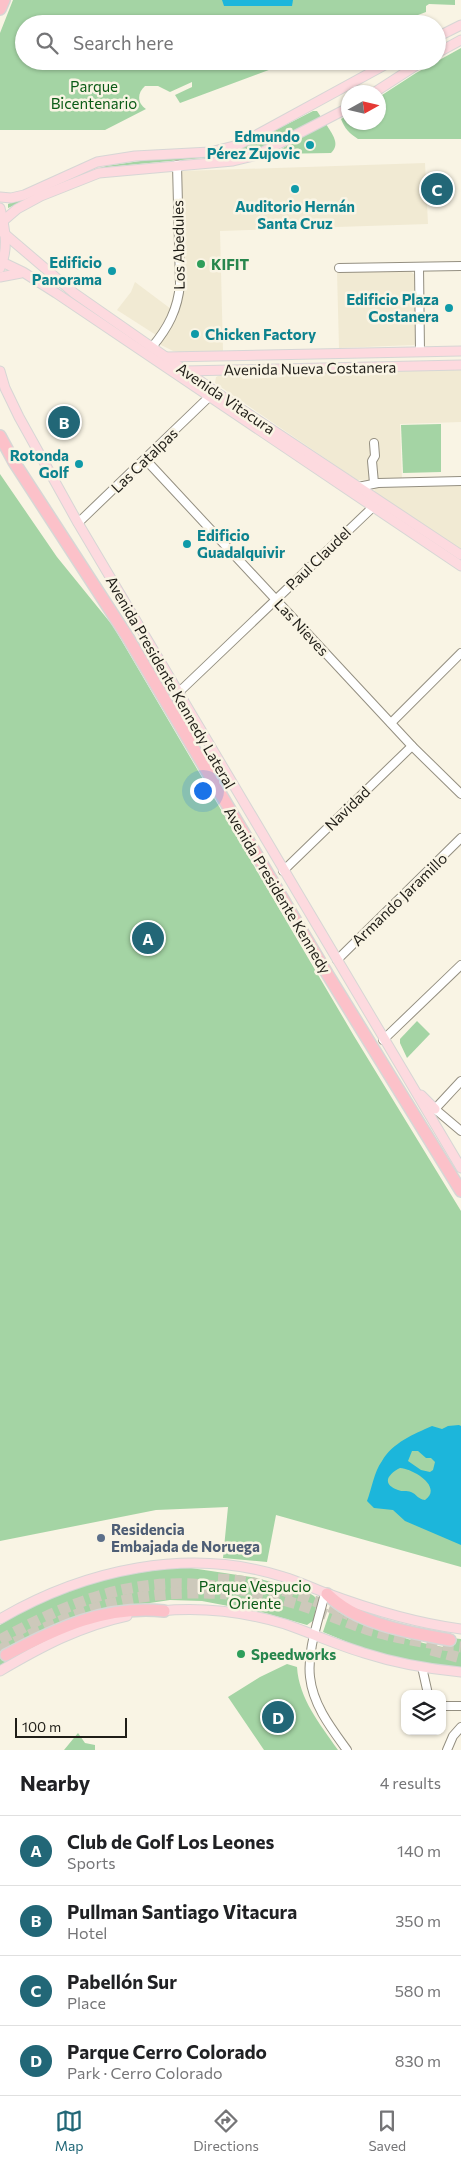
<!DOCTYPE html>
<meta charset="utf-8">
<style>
body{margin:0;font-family:Commissioner,sans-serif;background:#f2f2f2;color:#202124}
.controls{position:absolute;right:15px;bottom:15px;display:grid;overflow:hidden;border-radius:10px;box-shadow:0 1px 4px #0004}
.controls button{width:45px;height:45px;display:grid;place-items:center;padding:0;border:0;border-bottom:1px solid #e0e0e0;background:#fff;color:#202124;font:25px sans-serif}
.compass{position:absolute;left:341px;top:85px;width:45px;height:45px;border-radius:50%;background:#fff;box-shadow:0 1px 4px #0004;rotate:82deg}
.scale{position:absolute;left:15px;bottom:12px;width:112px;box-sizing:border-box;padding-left:5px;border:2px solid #1f1d17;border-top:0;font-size:14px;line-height:18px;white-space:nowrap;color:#1f1d17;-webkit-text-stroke:4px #f9f4e4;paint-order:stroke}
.you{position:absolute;left:202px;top:790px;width:18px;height:18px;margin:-12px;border:4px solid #fff;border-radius:50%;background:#1a73e8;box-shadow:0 0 0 8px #1a73e833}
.badge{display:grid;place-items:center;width:32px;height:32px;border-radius:50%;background:#226777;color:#fff;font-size:16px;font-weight:700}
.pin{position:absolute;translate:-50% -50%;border:2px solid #fff;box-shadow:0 1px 5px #0006}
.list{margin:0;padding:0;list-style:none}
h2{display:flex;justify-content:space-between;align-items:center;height:65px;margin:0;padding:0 20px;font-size:21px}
h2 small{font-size:16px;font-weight:400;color:#757577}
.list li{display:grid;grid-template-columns:32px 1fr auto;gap:15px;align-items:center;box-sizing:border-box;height:70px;padding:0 20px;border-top:1px solid #e0e0e0}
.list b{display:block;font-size:19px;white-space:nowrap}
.list p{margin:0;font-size:16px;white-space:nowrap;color:#757577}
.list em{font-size:16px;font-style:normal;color:#757577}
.icon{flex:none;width:28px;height:28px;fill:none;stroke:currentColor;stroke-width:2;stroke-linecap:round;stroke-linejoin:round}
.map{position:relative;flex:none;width:461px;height:1750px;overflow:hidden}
.search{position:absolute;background:#fff;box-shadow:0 1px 4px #0004;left:15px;right:15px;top:15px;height:55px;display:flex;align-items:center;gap:12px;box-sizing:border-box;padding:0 18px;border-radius:28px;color:#757577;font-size:19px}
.sheet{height:345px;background:#fff}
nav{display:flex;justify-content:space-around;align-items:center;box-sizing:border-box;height:70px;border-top:1px solid #e0e0e0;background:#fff;font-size:14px;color:#757577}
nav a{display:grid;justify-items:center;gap:2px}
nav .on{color:#226777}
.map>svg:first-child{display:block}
.built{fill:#f1ead3}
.green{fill:#a4d4a4}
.water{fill:#1cb6db;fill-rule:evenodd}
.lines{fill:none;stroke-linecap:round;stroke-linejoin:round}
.highway-tunnel{stroke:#cdc9bb;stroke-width:11;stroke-dasharray:11 5.5;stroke-linecap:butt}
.minor-casing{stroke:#948f81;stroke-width:10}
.major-casing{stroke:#d7d6d5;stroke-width:11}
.highway-casing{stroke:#d7d6d5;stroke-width:14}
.minor{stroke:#fff;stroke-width:8}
.major{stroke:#fddadf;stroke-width:9}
.highway{stroke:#fcc1c9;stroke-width:11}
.culture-dot{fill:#0f9aa8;stroke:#f9f4e4;stroke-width:2}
.leisure-dot{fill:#2e9e5b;stroke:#f9f4e4;stroke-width:2}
.service-dot{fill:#5c6f8a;stroke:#f9f4e4;stroke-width:2}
.labels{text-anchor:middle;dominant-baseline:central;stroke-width:5;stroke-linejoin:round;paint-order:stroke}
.park-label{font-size:15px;fill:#0b5b16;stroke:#f9f4e4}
.culture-label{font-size:15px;font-weight:bold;fill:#0d838f;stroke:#f9f4e4;text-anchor:end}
.street-label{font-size:15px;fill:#1f1d17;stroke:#f9f4e4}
.leisure-label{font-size:15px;font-weight:bold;fill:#27864d;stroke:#f9f4e4;text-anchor:start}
.service-label{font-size:15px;font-weight:bold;fill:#4e5e75;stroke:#f9f4e4;text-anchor:start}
</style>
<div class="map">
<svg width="461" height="1750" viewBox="0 0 461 1750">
<rect width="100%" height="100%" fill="#f9f4e4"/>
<!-- built -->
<g class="built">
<path d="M425,163L428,224L220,231L223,351L180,352L173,351L161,345L160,342L178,316L181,299L182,171Z"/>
<path d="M410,271L416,276L417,342L414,345L339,348L337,272Z"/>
<path d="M135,282L171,309L156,335L117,310L131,292Z"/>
<path d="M461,369V422L400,424L402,479L357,480L215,383L216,377L222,374L237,373L243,379L284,377V372Z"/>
<path d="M461,484V551L374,492L375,487L377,486Z"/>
</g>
<!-- green -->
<g class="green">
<path d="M13,0H455V5L429,4L426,6V12L394,24H24V61H293L180,103L175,95L192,87V82L170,92L158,86H145C137,93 137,103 146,109L105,130H0V33Z"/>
<path d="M461,48V139H358C349,133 345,129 341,119L348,115V122H378L379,97L416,73Z"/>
<path d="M313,111H317L321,117L254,151L244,154L107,167L77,177L8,208V204L69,178L106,166L168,157L225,153L243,147Z"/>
<path d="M326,124C332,134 341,144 331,153L272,154Z"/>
<path d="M441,424V472L403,473L401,425Z"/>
<path d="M0,474L57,557L113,626L354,1036L461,1211V1567L276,1515L267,1562L223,1558L228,1507L156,1510L0,1541Z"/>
<path d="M417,1021L430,1034L407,1058L400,1043V1039Z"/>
<path d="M176,1568H191L257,1578L309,1593L314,1596L317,1600L314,1620L307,1625L265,1613L202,1601L170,1600L103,1610L4,1653L8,1661L0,1666V1625C54,1590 112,1574 176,1568Z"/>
<path d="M331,1608C374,1629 402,1640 449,1648L451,1638L461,1639V1668L401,1660L364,1649L323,1632Z"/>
<path d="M287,1664L297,1667C299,1699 320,1724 338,1750H264L228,1697L260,1677Z"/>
<path d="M78,1733L85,1743L95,1745V1750H64Z"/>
</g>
<!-- water -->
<g class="water">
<path d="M222,0H293L292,6H224Z"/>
<path d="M459,1425L461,1426V1545L405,1521L393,1510L374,1508L367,1501C372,1488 374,1472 382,1461C392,1443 414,1434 432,1426L442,1429L448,1426ZM412,1451H418L426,1458H431L435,1462L433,1470L430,1472L421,1470L408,1461ZM400,1468C414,1469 443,1487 425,1500C417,1499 417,1494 411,1492C407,1490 402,1492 398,1490C381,1484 388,1474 400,1468Z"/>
</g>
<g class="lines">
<!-- highway-tunnel -->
<g class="highway-tunnel">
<path d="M218,1579C264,1581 307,1597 349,1615"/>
<path d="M0,1640C109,1580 177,1568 297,1604C322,1612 347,1623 372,1631C401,1639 431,1644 461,1647"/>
<path d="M0,1650C80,1608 135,1588 227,1594"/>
<path d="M431,1650L461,1658"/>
</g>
<!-- minor casing -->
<g class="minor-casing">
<g id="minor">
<path d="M419,267L420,352"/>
<path d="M339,268L461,266"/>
<path d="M152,347C168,328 178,309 180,284L177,165"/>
<path d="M145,459L412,746L461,794"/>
<path d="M374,483L372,461L375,456L374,443"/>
<path d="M358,487L378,483L461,481"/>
<path d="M78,523L209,397"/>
<path d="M178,693L373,507"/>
<path d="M391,723L461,653"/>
<path d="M283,871L412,746"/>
<path d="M337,960L461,838"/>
<path d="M383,1040L461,965"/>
<path d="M461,1081L435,1109L461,1131"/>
<path d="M325,1593C319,1619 307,1650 310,1677C313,1705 331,1728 347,1750"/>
<path d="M422,1667L428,1694"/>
<path d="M442,1706H461"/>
<path d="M447,1750L453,1736L461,1727"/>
</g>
</g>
<!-- major casing -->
<g class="major-casing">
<g id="major">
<path d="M437,37L461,25"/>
<path d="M437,53L461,40"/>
<path d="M375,92L423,61"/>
<path d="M0,197L11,198L24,195L97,162L135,156L210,152L238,145L392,61"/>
<path d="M0,208C5,228 9,249 0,268"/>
<path d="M3,221L17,209L41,196L99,173L233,161L257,155L348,108"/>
<path d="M0,230L74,293L226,399L461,555"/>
<path d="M0,261L23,272L56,293L461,566"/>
<path d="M0,277L21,273"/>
<path d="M166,357L461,351"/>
<path d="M0,371L5,388L19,417L78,523L461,1168"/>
<path d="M184,371L461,365"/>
<path d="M421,1095L435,1109"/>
<path d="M160,1611C201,1607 245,1612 285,1624C311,1633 337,1645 364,1653C395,1663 428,1669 461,1672"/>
<path d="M0,1619C84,1570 188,1546 284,1577C298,1581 312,1588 326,1593C369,1609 415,1623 461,1629"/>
<path d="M0,1671C41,1647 80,1626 127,1616"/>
</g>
</g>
<!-- highway casing -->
<g class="highway-casing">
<g id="highway">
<path d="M0,9L4,0"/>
<path d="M0,436L14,462L127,636L328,975L461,1191"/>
<path d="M327,1594C358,1625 409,1632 450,1640"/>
<path d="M6,1655C57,1628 105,1605 164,1611"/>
</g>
</g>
<!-- minor -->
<use href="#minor" class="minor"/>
<!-- major -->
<use href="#major" class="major"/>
<!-- highway -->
<use href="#highway" class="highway"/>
</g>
<!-- markers -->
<g class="culture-dot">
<circle cx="310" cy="145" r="5"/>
<circle cx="295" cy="189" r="5"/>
<circle cx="112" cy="271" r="5"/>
<circle cx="449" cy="308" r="5"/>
<circle cx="195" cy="334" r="5"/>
<circle cx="79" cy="464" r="5"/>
<circle cx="187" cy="544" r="5"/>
</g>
<g class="leisure-dot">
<circle cx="201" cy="264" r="5"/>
<circle cx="241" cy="1654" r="5"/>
</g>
<circle class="service-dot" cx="101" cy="1538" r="5"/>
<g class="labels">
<!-- park labels -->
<g class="park-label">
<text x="94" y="86">Parque<tspan x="94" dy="17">Bicentenario</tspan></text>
<text x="255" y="1586">Parque Vespucio<tspan x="255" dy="17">Oriente</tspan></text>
</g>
<!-- culture labels -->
<g class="culture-label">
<text x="300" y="136">Edmundo<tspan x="300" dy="17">Pérez Zujovic</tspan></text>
<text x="295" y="206" text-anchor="middle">Auditorio Hernán<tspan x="295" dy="17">Santa Cruz</tspan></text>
<text x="102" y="262">Edificio<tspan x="102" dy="17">Panorama</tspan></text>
<text x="439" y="299">Edificio Plaza<tspan x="439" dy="17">Costanera</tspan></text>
<text x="205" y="334" text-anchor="start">Chicken Factory</text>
<text x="69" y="455">Rotonda<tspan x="69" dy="17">Golf</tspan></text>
<text x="197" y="535" text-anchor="start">Edificio<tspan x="197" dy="17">Guadalquivir</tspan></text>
</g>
<!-- street labels -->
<g class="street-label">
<text transform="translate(178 245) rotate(-91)">Los Abedules</text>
<text transform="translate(310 368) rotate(-1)">Avenida Nueva Costanera</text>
<text transform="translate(226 398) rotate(34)">Avenida Vitacura</text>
<text transform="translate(144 460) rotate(-44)">Las Catalpas</text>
<text transform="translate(318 558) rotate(-44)">Paul Claudel</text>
<text transform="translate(302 627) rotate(47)">Las Nieves</text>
<text transform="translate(171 682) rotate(60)">Avenida Presidente Kennedy Lateral</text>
<text transform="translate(347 808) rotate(-44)">Navidad</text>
<text transform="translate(278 890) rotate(59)">Avenida Presidente Kennedy</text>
<text transform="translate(399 899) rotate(-44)">Armando Jaramillo</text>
</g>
<!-- leisure labels -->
<g class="leisure-label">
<text x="211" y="264">KIFIT</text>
<text x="251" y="1654">Speedworks</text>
</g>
<!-- service labels -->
<g class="service-label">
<text x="111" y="1529">Residencia<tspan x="111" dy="17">Embajada de Noruega</tspan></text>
</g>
</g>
</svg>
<div class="controls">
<button><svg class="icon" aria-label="layers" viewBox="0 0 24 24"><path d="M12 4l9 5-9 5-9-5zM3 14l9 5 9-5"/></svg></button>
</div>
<svg class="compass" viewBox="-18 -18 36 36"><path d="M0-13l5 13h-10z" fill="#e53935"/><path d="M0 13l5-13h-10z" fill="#757577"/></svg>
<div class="scale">100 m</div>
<div class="you"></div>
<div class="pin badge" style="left:148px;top:938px">A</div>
<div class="pin badge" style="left:64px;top:422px">B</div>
<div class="pin badge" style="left:437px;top:189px">C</div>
<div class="pin badge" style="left:278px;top:1717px">D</div>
<div class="search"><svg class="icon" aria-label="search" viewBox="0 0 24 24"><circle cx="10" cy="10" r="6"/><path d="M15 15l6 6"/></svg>Search here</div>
</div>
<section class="sheet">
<h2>Nearby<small>4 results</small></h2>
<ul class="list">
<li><span class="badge">A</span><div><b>Club de Golf Los Leones</b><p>Sports</p></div><em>140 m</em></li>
<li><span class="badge">B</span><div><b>Pullman Santiago Vitacura</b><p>Hotel</p></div><em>350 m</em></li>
<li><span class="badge">C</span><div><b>Pabellón Sur</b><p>Place</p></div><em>580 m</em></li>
<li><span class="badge">D</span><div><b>Parque Cerro Colorado</b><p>Park · Cerro Colorado</p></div><em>830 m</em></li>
</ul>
</section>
<nav>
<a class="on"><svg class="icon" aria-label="map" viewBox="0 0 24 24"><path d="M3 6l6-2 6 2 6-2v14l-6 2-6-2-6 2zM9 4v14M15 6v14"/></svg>Map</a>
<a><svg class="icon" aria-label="directions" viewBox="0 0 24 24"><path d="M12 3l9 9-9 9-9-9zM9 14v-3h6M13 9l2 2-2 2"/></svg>Directions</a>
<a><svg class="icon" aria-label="saved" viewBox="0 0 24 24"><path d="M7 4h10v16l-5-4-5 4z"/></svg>Saved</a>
</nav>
